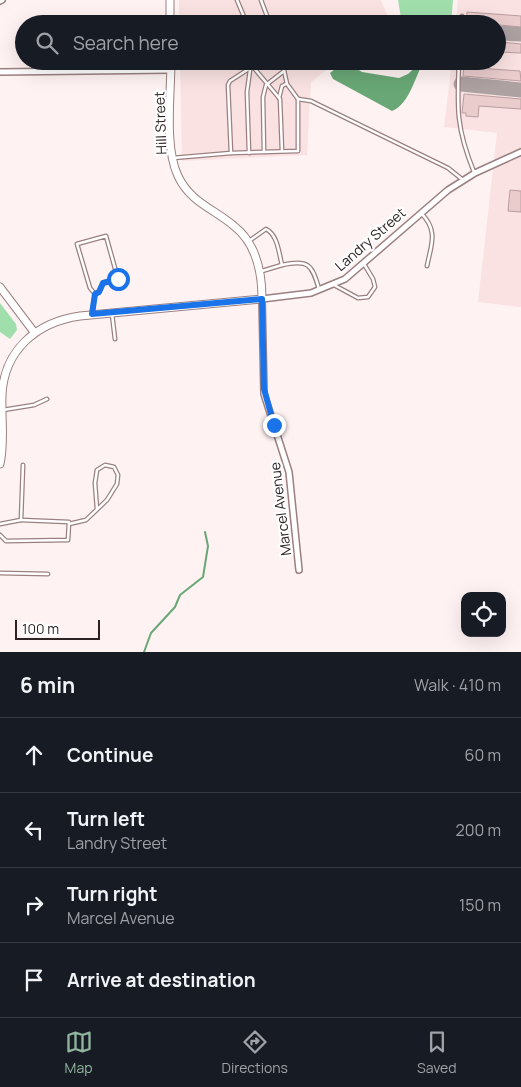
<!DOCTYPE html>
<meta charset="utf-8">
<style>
body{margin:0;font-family:Manrope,sans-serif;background:#242831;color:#f1f3f6}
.controls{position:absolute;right:15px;bottom:15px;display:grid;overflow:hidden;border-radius:10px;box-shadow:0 5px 20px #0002}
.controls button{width:45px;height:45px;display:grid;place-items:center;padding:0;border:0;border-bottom:1px solid #363941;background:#171b24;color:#f1f3f6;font:25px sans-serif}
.scale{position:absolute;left:15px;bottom:12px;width:85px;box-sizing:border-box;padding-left:5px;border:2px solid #2e2324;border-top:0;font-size:14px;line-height:18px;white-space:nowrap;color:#2e2324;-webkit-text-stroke:4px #fff;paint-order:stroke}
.stop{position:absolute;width:15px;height:15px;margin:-11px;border:4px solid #1a73e8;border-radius:50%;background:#fff}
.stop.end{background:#1a73e8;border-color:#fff;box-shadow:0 1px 5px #0008}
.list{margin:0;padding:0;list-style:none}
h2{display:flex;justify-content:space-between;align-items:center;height:65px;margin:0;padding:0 20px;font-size:21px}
h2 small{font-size:16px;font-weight:400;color:#9ea1a6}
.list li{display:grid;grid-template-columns:32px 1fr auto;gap:15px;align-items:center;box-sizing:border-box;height:75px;padding:0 20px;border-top:1px solid #363941}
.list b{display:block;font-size:19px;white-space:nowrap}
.list p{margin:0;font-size:16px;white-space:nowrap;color:#9ea1a6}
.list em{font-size:16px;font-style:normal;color:#9ea1a6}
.icon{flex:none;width:28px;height:28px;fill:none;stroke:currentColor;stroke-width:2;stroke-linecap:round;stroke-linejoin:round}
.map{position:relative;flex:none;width:521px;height:652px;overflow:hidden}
.search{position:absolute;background:#171b24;box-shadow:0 5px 20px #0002;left:15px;right:15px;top:15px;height:55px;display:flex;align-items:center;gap:12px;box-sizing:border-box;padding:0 18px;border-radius:28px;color:#9ea1a6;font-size:19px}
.sheet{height:365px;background:#171b24}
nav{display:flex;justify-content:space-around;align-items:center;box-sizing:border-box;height:70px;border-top:1px solid #363941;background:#171b24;font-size:14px;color:#9ea1a6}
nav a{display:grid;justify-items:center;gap:2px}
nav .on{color:#92b49f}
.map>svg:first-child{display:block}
.built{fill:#fae2e2}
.green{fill:#a0dfac}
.water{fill:#69a776}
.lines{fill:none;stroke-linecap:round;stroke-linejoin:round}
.stream{stroke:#69a776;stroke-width:2}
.taxiway{stroke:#ada1a2;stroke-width:15}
.building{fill:#eacccd;stroke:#b99d9e}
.lane-casing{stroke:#9b8081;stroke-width:5}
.street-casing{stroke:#9b8081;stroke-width:8}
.secondary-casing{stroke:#9b8081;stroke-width:9}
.lane{stroke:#fff;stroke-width:2.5}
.street{stroke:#fff;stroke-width:5}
.secondary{stroke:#fff;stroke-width:7}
.route{stroke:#1a73e8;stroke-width:6}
.labels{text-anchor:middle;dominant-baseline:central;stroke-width:4.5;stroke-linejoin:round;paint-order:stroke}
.street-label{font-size:14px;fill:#2e2324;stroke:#fff}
</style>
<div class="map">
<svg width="521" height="652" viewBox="0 0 521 652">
<rect width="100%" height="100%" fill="#fff2f3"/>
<!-- built -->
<g class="built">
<path d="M179,0H381L390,22L179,24Z"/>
<path d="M458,0H521V307L478,302L497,133L444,127L452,61H497V24H456Z"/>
<path d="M180,61H338L311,82L307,155L182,161Z"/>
</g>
<!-- green -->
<g class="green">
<path d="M398,0H453L451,24H431L420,18L416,24H402Z"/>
<path d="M0,303L16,324L17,330L10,339L0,332Z"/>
</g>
<!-- water -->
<path class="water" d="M422,61H424C415,76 410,104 392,111L333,79L330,73L335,69L349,64L362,72L399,78L408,74Z"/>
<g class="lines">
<!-- stream -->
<path class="stream" d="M144,652L151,633L175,607L180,595L203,577L208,546L205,532"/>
<!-- taxiway -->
<g class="taxiway">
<path d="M497,33L521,34"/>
<path d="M461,84L521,90"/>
</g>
</g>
<!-- building -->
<g class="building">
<path d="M467,12L521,16V27L466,22Z"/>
<path d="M501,42L521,44V53L500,52Z"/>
<path d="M464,67L520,71L521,81L463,76Z"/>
<path d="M464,94L521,99V109L479,106L478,117L466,116V113H462Z"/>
<path d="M510,190L521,191V212L508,211Z"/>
</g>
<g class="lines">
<!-- lane casing -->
<g class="lane-casing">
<g id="lane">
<path d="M237,0L247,24"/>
<path d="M261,0L270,24"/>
<path d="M462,24V16"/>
<path d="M459,61C457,108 456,128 474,172"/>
<path d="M254,68L280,99L282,151"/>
<path d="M279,98L282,86L286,84"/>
<path d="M298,99L311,101L448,168L463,180"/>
<path d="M264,152L263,97L266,85L284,71"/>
<path d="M231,153L298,151V99L287,84L282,61"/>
<path d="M249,153L247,92L250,70"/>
<path d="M173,158L231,153L228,85L230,81L261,61"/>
<path d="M421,213C439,231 431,245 427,266"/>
<path d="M249,241L266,229C278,235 279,254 282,265L262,271"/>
<path d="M282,265C309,259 312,265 319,289"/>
<path d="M334,285L358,298L368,297L375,287L373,279L364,264"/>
<path d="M92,313L95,294L99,292L103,283L118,279L106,236L77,244L90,288L95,294"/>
<path d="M112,314L115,339"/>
<path d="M3,410L34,405L47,399"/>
<path d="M0,524L21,520L23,465"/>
<path d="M69,524L86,520L107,500L117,484L118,475L114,467L105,465L97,470L95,483L97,509"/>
<path d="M0,535L6,541L68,540L69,522L21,520"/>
<path d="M0,573L48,574"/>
</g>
</g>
<!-- street casing -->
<g class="street-casing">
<g id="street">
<path d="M0,1L2,0"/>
<path d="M0,72L171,70"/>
<path d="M299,570L289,472L264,394L262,299L311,293L345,279L448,190L475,173L521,152"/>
</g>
</g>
<!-- secondary casing -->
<g class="secondary-casing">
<g id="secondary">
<path d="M170,0V24"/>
<path d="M0,287L34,332"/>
<path d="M0,464C5,442 1,418 2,395C4,350 37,322 80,316L262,299C262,272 257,244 234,226C214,209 190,202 178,176C164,147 171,94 171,61"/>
</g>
</g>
<!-- lane -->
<use href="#lane" class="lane"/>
<!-- street -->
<use href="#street" class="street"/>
<!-- secondary -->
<use href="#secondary" class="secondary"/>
</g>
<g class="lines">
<!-- route -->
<path class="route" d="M118,279L103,283L99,292L95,294L92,314L262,299L264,389L274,425"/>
</g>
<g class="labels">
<!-- street labels -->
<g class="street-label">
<text transform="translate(160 123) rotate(-92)">Hill Street</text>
<text transform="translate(370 239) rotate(-41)">Landry Street</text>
<text transform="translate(280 509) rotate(-97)">Marcel Avenue</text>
</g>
</g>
</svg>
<div class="controls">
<button><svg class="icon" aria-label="locate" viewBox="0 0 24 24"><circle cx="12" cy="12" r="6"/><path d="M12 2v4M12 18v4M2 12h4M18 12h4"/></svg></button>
</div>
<div class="scale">100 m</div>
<div class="stop" style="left:118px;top:279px"></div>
<div class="stop end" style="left:274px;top:425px"></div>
<div class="search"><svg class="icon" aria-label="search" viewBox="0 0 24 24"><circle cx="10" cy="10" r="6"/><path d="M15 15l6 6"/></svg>Search here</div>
</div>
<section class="sheet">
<h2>6 min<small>Walk · 410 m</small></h2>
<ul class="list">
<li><svg class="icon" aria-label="ahead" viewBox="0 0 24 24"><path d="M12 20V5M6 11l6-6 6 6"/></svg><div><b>Continue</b></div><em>60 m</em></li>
<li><svg class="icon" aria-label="left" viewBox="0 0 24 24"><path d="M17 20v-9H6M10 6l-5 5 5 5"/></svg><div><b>Turn left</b><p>Landry Street</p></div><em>200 m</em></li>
<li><svg class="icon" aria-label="right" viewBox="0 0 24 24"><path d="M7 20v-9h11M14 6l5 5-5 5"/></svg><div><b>Turn right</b><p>Marcel Avenue</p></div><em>150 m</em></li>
<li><svg class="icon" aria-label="arrive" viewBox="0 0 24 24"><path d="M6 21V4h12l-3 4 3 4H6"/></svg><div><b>Arrive at destination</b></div></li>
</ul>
</section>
<nav>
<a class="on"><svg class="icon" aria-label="map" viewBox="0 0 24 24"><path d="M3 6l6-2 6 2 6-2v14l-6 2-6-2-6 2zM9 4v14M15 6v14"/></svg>Map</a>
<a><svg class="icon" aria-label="directions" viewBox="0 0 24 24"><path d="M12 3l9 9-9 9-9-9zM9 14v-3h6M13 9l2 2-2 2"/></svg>Directions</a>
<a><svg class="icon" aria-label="saved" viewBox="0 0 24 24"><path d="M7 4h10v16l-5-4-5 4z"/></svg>Saved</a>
</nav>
